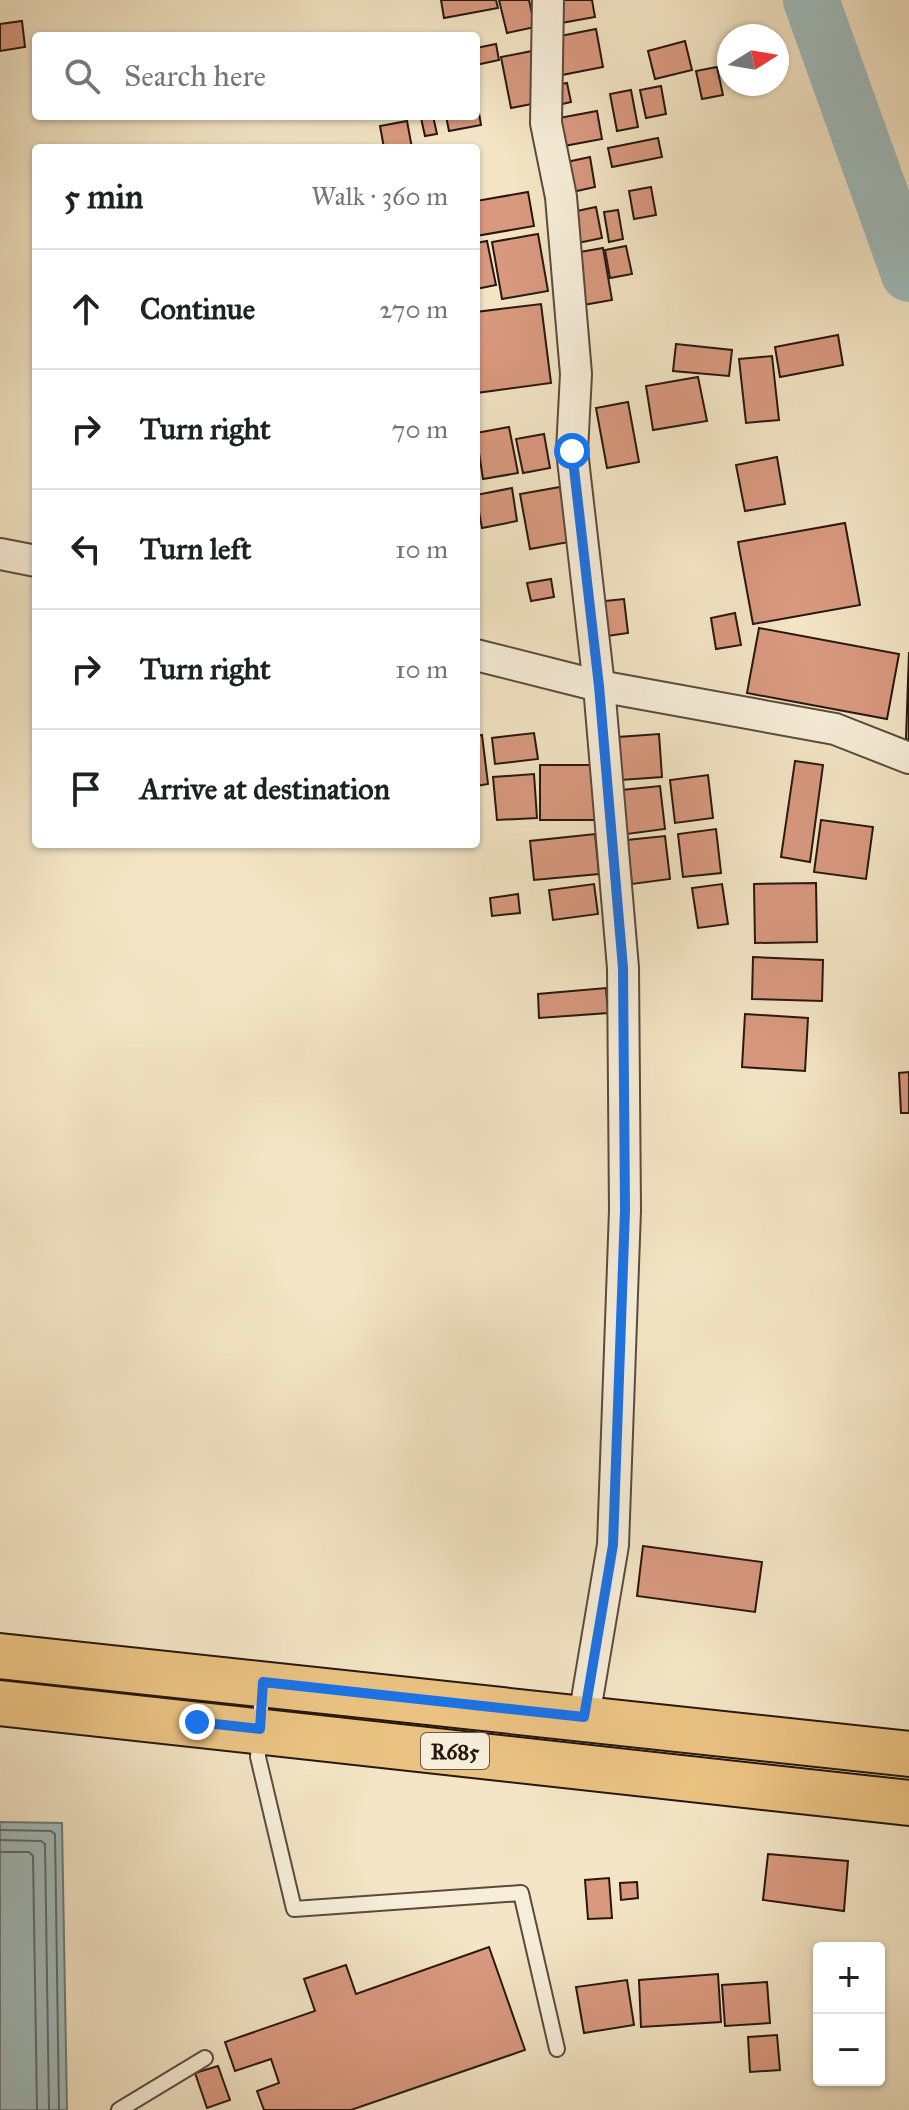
<!DOCTYPE html>
<meta charset="utf-8">
<style>
body{margin:0;font-family:"IM FELL Great Primer",serif;background:#f2f2f2;color:#202124}
.controls{position:absolute;right:24px;bottom:24px;display:grid;overflow:hidden;border-radius:8px;box-shadow:0 2px 6px #0004}
.controls button{width:72px;height:72px;display:grid;place-items:center;padding:0;border:0;border-bottom:2px solid #e0e0e0;background:#fff;color:#202124;font:40px sans-serif}
.compass{position:absolute;left:717px;top:24px;width:72px;height:72px;border-radius:50%;background:#fff;box-shadow:0 2px 6px #0004;rotate:79deg}
.stop{position:absolute;width:24px;height:24px;margin:-18px;border:6px solid #1a73e8;border-radius:50%;background:#fff}
.stop.end{background:#1a73e8;border-color:#fff;box-shadow:0 2px 8px #0008}
.list{margin:0;padding:0;list-style:none}
h2{display:flex;justify-content:space-between;align-items:center;height:104px;margin:0;padding:0 32px;font-size:34px}
h2 small{font-size:26px;font-weight:400;color:#757577}
.list li{display:grid;grid-template-columns:52px 1fr auto;gap:24px;align-items:center;box-sizing:border-box;height:120px;padding:0 32px;border-top:2px solid #e0e0e0}
.list b{display:block;font-size:30px;white-space:nowrap}
.list em{font-size:26px;font-style:normal;color:#757577}
.icon{flex:none;width:44px;height:44px;fill:none;stroke:currentColor;stroke-width:2;stroke-linecap:round;stroke-linejoin:round}
.map{position:relative;flex:none;width:909px;height:2110px;overflow:hidden}
.search{position:absolute;background:#fff;box-shadow:0 2px 6px #0004;left:32px;top:32px;width:448px;height:88px;display:flex;align-items:center;gap:20px;box-sizing:border-box;padding:0 28px;border-radius:8px;color:#757577;font-size:30px}
.panel{position:absolute;background:#fff;box-shadow:0 2px 6px #0004;left:32px;top:144px;width:448px;height:704px;border-radius:8px}
.map>svg:first-child{display:block}
.water{fill:#a0bdbe;stroke:#707b78;stroke-width:2}
.lines{fill:none;stroke-linecap:round;stroke-linejoin:round}
.shore{stroke:#646a67;stroke-width:2}
.river{stroke:#a0bdbe;stroke-width:56}
.building{fill:#d9997f;stroke:#281710;stroke-width:2}
.service-casing{stroke:#5b4a3d;stroke-width:18}
.minor-casing{stroke:#5b4a3d;stroke-width:34}
.primary-casing{stroke:#281710;stroke-width:48}
.service{stroke:#f7eed9;stroke-width:14}
.minor{stroke:#f7eed9;stroke-width:30}
.primary{stroke:#eac282;stroke-width:44}
.route{stroke:#1a73e8;stroke-width:10}
.labels{text-anchor:middle;dominant-baseline:central;stroke-width:6;stroke-linejoin:round;paint-order:stroke}
.shield{fill:#f7eed9;stroke:#66584c;stroke-width:2}
.shield-label{font-size:22px;font-weight:bold;fill:#281710}
</style>
<div class="map">
<svg width="909" height="2110" viewBox="0 0 909 2110">
<rect width="100%" height="100%" fill="#f3e5c5"/>
<filter id="stains"><feTurbulence type="fractalNoise" baseFrequency=".0025" numOctaves="4"/><feColorMatrix values="0 0 0 0 .2 0 0 0 0 .09 0 0 0 0 .02 0 0 0 .5 -.17"/></filter>
<radialGradient id="worn" r=".72"><stop offset=".6" stop-color="#630" stop-opacity="0"/><stop offset="1" stop-color="#630" stop-opacity=".3"/></radialGradient>
<!-- water -->
<path class="water" d="M0,1822L62,1823L67,2110H0Z"/>
<g class="lines">
<!-- shore -->
<g class="shore">
<path d="M0,1830L51,1831L55,1834L59,2110"/>
<path d="M0,1840L41,1841L45,1844L49,2110"/>
<path d="M0,1852H29L33,1856L37,2110"/>
</g>
<!-- river -->
<path class="river" d="M811,0L909,274"/>
</g>
<!-- building -->
<g class="building">
<path d="M441,0H496L498,8L444,18Z"/>
<path d="M499,0H529L535,27L507,33Z"/>
<path d="M557,0H592L595,17L561,23Z"/>
<path d="M22,21L25,47L0,51V24Z"/>
<path d="M596,29L603,67L562,75L555,37Z"/>
<path d="M685,41L692,70L655,79L648,51Z"/>
<path d="M496,44L499,60L476,65V48Z"/>
<path d="M532,51L542,102L511,108L501,57Z"/>
<path d="M717,67L723,95L702,99L696,71Z"/>
<path d="M567,83L571,102L554,106L550,86Z"/>
<path d="M661,86L666,114L646,118L640,90Z"/>
<path d="M631,90L638,127L617,131L610,94Z"/>
<path d="M478,107L481,125L449,131L446,116H476Z"/>
<path d="M597,111L602,139L564,146L559,118Z"/>
<path d="M433,116L437,134L425,136L421,118Z"/>
<path d="M407,121L412,148H384L380,126Z"/>
<path d="M658,138L662,157L612,167L608,148Z"/>
<path d="M590,157L595,187L568,193L562,163Z"/>
<path d="M651,187L656,215L634,219L629,191Z"/>
<path d="M528,192L534,226L476,236V201Z"/>
<path d="M596,207L602,238L573,244L567,213Z"/>
<path d="M618,210L623,239L609,242L604,212Z"/>
<path d="M538,234L548,291L502,299L492,242Z"/>
<path d="M487,241L496,285L476,289V243Z"/>
<path d="M626,246L632,274L610,278L605,250Z"/>
<path d="M603,248L612,300L583,305L574,253Z"/>
<path d="M541,304L551,383L476,393V312Z"/>
<path d="M838,335L843,365L780,377L775,347Z"/>
<path d="M676,344L732,350L729,376L673,371Z"/>
<path d="M772,356L779,420L746,423L739,359Z"/>
<path d="M698,377L707,421L653,430L646,386Z"/>
<path d="M628,402L639,462L607,468L596,408Z"/>
<path d="M509,427L518,473L483,479L476,433Z"/>
<path d="M544,434L550,468L523,473L516,439Z"/>
<path d="M777,457L785,504L745,511L736,465Z"/>
<path d="M560,487L569,542L530,549L520,494Z"/>
<path d="M512,488L517,521L482,528L476,495Z"/>
<path d="M845,523L860,605L753,624L738,542Z"/>
<path d="M551,579L554,597L531,601L527,583Z"/>
<path d="M624,599L628,633L600,637L596,602Z"/>
<path d="M735,613L741,645L716,649L711,618Z"/>
<path d="M759,628L899,654L887,719L747,693Z"/>
<path d="M909,652V740L906,739Z"/>
<path d="M534,733L538,759L495,764L492,738Z"/>
<path d="M659,734L662,777L621,780L618,737Z"/>
<path d="M482,735L488,784L476,786V736Z"/>
<path d="M795,761L823,765L810,862L781,857Z"/>
<rect x="540" y="765" width="55" height="55"/>
<path d="M534,774L537,818L497,820L493,777Z"/>
<path d="M708,775L713,818L675,823L670,780Z"/>
<path d="M660,786L665,829L627,834L622,790Z"/>
<path d="M821,820L873,827L866,879L814,872Z"/>
<path d="M716,829L721,873L683,877L678,834Z"/>
<path d="M595,834L599,874L534,880L530,841Z"/>
<path d="M665,836L670,879L632,884L627,840Z"/>
<path d="M816,883L817,942L755,943L754,884Z"/>
<path d="M594,884L598,914L553,920L549,890Z"/>
<path d="M722,884L728,924L698,928L692,888Z"/>
<path d="M518,894L520,913L492,916L490,898Z"/>
<path d="M753,957L823,960L822,1001L752,999Z"/>
<path d="M606,988L608,1013L539,1018L538,994Z"/>
<path d="M745,1014L808,1018L805,1071L742,1067Z"/>
<path d="M909,1072V1113H901L899,1073Z"/>
<path d="M643,1546L762,1562L755,1612L637,1596Z"/>
<path d="M768,1854L848,1861L844,1911L763,1900Z"/>
<path d="M609,1878L612,1918L588,1919L585,1880Z"/>
<path d="M637,1882L638,1898L621,1900L620,1883Z"/>
<path d="M489,1947L525,2050L351,2110H264L257,2091L279,2083L271,2059L235,2071L225,2042L315,2011L304,1979L346,1965L356,1994Z"/>
<path d="M718,1974L721,2022L641,2027L639,1980Z"/>
<path d="M627,1980L634,2025L584,2033L576,1987Z"/>
<path d="M767,1982L770,2023L725,2026L722,1985Z"/>
<path d="M777,2035L780,2070L750,2072L748,2037Z"/>
<path d="M218,2066L230,2100L207,2108L195,2073Z"/>
</g>
<g class="lines">
<!-- service casing -->
<g class="service-casing">
<g id="service">
<path d="M262,1690L258,1757L294,1909L521,1893L557,2049"/>
<path d="M119,2110L205,2058"/>
</g>
</g>
<!-- minor casing -->
<g class="minor-casing">
<g id="minor">
<path d="M548,0L546,123L561,197L576,374L572,451L599,686L623,968L625,1210L613,1545L584,1717"/>
<path d="M0,554L36,561"/>
<path d="M476,655L599,686L835,729L909,758"/>
</g>
</g>
<!-- primary casing -->
<g class="primary-casing">
<g id="primary">
<path d="M0,1656L909,1754"/>
<path d="M0,1703L909,1803"/>
</g>
</g>
<!-- service -->
<use href="#service" class="service"/>
<!-- minor -->
<use href="#minor" class="minor"/>
<!-- primary -->
<use href="#primary" class="primary"/>
</g>
<g class="lines">
<!-- route -->
<path class="route" d="M197,1722L260,1729L263,1682L584,1717L613,1545L625,1210L623,968L599,686L572,451"/>
</g>
<g class="labels">
<!-- shield labels -->
<rect class="shield" x="421" y="1733" width="68" height="36" rx="6"/>
<g class="shield-label">
<text x="455" y="1751">R685</text>
</g>
</g>
<rect width="100%" height="100%" filter="url(#stains)"/>
<rect width="100%" height="100%" fill="url(#worn)"/>
</svg>
<div class="controls">
<button>+</button>
<button>−</button>
</div>
<svg class="compass" viewBox="-18 -18 36 36"><path d="M0-13l5 13h-10z" fill="#e53935"/><path d="M0 13l5-13h-10z" fill="#757577"/></svg>
<div class="stop" style="left:572px;top:451px"></div>
<div class="stop end" style="left:197px;top:1722px"></div>
<div class="search"><svg class="icon" aria-label="search" viewBox="0 0 24 24"><circle cx="10" cy="10" r="6"/><path d="M15 15l6 6"/></svg>Search here</div>
<section class="panel">
<h2>5 min<small>Walk · 360 m</small></h2>
<ul class="list">
<li><svg class="icon" aria-label="ahead" viewBox="0 0 24 24"><path d="M12 20V5M6 11l6-6 6 6"/></svg><div><b>Continue</b></div><em>270 m</em></li>
<li><svg class="icon" aria-label="right" viewBox="0 0 24 24"><path d="M7 20v-9h11M14 6l5 5-5 5"/></svg><div><b>Turn right</b></div><em>70 m</em></li>
<li><svg class="icon" aria-label="left" viewBox="0 0 24 24"><path d="M17 20v-9H6M10 6l-5 5 5 5"/></svg><div><b>Turn left</b></div><em>10 m</em></li>
<li><svg class="icon" aria-label="right" viewBox="0 0 24 24"><path d="M7 20v-9h11M14 6l5 5-5 5"/></svg><div><b>Turn right</b></div><em>10 m</em></li>
<li><svg class="icon" aria-label="arrive" viewBox="0 0 24 24"><path d="M6 21V4h12l-3 4 3 4H6"/></svg><div><b>Arrive at destination</b></div></li>
</ul>
</section>
</div>
